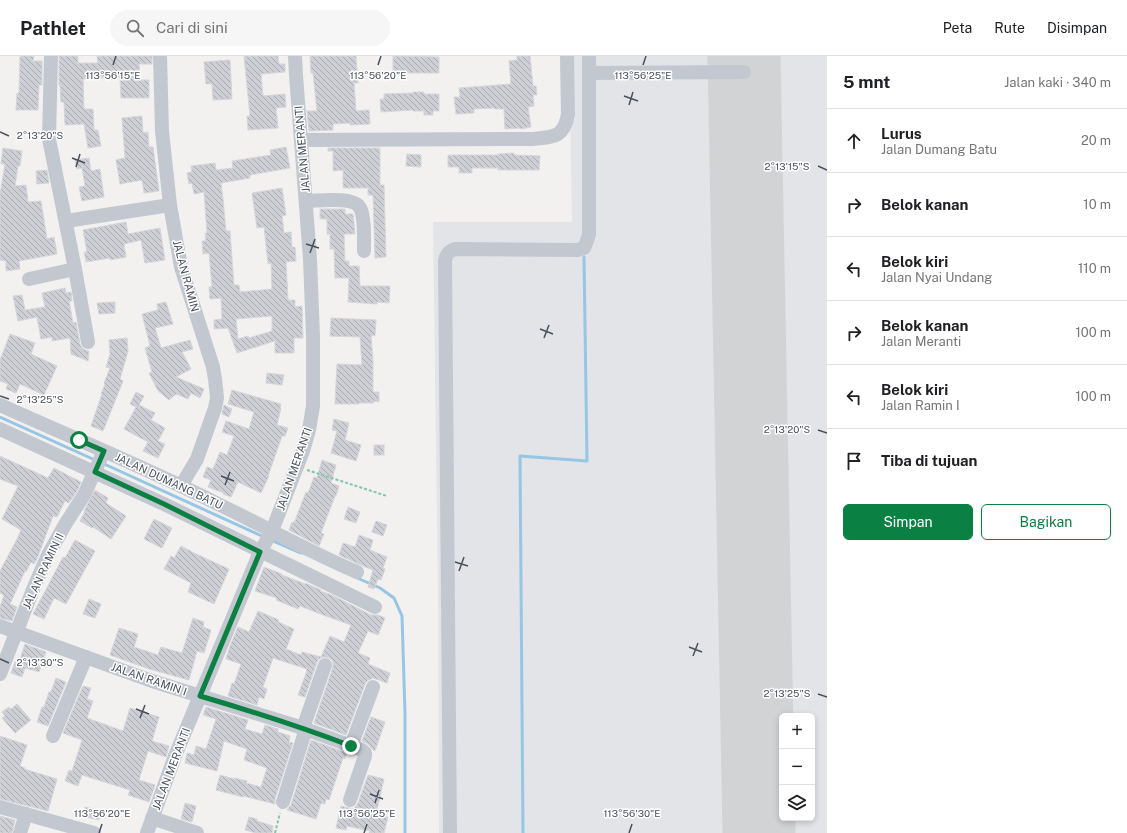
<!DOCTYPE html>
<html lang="id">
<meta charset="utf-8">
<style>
body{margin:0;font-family:"Public Sans",sans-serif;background:#f6f6f6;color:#202124}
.controls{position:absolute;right:12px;bottom:12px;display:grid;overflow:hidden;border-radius:6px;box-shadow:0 2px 6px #0003}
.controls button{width:36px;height:36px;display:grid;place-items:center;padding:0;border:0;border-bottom:1px solid #e0e0e0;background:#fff;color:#202124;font:20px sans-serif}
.stop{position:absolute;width:12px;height:12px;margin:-9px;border:3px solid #0b8043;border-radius:50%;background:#fff}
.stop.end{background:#0b8043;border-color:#fff;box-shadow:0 1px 4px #0008}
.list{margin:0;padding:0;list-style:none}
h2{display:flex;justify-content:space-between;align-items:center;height:52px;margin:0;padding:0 16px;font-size:17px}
h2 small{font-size:13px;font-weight:400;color:#757577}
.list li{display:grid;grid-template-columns:26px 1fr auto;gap:12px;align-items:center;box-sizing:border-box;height:64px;padding:0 16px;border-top:1px solid #e0e0e0}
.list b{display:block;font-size:15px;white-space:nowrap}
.list p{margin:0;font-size:13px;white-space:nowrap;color:#757577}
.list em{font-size:13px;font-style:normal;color:#757577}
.actions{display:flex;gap:8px;padding:12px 16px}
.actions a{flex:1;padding:9px 0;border:1px solid #0b8043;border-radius:6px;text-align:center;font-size:14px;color:#0b8043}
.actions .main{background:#0b8043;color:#fff}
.icon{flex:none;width:22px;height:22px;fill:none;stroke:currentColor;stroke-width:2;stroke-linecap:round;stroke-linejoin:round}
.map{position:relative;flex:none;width:827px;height:777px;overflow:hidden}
header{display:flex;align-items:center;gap:24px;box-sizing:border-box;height:56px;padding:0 20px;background:#fff;border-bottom:1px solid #e0e0e0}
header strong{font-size:19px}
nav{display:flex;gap:22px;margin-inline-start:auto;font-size:14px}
.search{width:280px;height:36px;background:#f6f6f6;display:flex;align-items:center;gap:10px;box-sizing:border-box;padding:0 14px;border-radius:22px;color:#757577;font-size:15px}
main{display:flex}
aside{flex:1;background:#fff}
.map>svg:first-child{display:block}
.airport{fill:#e3e4e7;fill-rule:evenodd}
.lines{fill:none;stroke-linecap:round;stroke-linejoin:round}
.stream{stroke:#96c6e3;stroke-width:3}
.runway{stroke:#d2d3d5;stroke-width:73}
.building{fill:url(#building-back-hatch);stroke:#d5d6db;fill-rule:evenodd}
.path{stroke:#80c5af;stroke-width:2;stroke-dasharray:3 2;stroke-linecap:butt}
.minor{stroke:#c3c8d0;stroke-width:14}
.route{stroke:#0b8043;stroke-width:5}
.ticks{fill:none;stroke:#4a505c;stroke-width:1.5}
.labels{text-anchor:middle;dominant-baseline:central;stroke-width:3;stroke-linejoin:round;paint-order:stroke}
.street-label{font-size:11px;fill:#4a505c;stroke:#fff}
.ticks-label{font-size:10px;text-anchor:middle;fill:#4a505c;stroke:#fff;stroke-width:3;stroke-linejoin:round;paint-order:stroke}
</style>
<header>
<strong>Pathlet</strong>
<div class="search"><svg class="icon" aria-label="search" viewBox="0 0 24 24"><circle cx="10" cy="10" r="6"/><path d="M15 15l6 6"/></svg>Cari di sini</div>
<nav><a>Peta</a><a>Rute</a><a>Disimpan</a></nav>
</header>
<main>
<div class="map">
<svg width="827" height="777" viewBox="0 0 827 777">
<defs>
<pattern id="building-back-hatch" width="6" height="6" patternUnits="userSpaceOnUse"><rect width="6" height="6" fill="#cecfd4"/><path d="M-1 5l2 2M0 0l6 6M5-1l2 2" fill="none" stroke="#a9aaaf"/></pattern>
</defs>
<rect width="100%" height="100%" fill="#f2f1f0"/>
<!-- airport -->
<path class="airport" d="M569,0H827V777H439L438,535L433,166H572ZM782,660H812V762H782Z"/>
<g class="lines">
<!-- stream -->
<g class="stream">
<path d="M0,361L95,404"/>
<path d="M102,407L264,481"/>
<path d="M271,484L301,497"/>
<path d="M355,521L380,532L394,542L402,560L405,657V777"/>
<path d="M523,777L520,400L587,405L584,201"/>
</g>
<!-- runway -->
<path class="runway" d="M744,0L759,777"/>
</g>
<!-- building -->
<g class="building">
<path d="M20,0H34L33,5H42V29H39L38,54H16L17,37H19Z"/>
<path d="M59,0H78V7H98L97,0H152V8H139L140,24H149V42H121L120,21L83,23L84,53H93L94,74H98L101,90L88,92L84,68L65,69L64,46H61L60,29H59Z"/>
<path d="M244,0H278L279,8H285V16L261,18L263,40L285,38L286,51L276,52L278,72L248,74L247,60H250Z"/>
<path d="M310,0H356L358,27H354L356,55L369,54L370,68L350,69V67L333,68V74L309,75L307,55H317L313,17H311Z"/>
<path d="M393,0L439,1V17H393Z"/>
<path d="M517,0H530L533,30H536L537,39H533L534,50L528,51L531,71L521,73L520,72L505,73L504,53H495L494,52L474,53V57L456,58L454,41H460L459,32L511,28L509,5L517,4Z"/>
<path d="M230,4L232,43L213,44L212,28H206L204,6Z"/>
<path d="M413,36H424V38H439V55H433V59H424V55H413V54L381,56L380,43H384V38L413,37Z"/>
<path d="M142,60L143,77L148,76L149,91H153L159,135L144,137L142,124L120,128L116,104L125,102L122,62Z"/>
<path d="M286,91L290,112L250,119V122L221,127L223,143L226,175H230L234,229H239L240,236L272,233L271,207L268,208L264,171L257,172L252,137L282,132L286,159L282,160L284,177L291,176L292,191H295L296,205L286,206L288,244H295V251L302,250L303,282H294V297H275V285L237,297L228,272L214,273V264L222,263L221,242L210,243L209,231H212L209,197L203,198L202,185H206L205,177H207L204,136L194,138L192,127L189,128L187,117L192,116L191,110L215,107L216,114L233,112L232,105L271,99L270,94ZM272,260V275L249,282L248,280L238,283L236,263Z"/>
<path d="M3,92L22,95L20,110H18L15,130L26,129L28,146L41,145L47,183L54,181L57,198L19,205L20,213L6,215V205L0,204V138L5,108H1Z"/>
<path d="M328,92H380V129H384L386,201L375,202L373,139H368V132H343V114L333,115V95H328Z"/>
<path d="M514,97V99L540,100L539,114H498V112H472V117H459V111H448V99H498V98Z"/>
<path d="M407,98L421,99V111L406,110Z"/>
<path d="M89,102L91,115L100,113L104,141L82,145L79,131L85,130L82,112L77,113L75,104Z"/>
<path d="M47,114L49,127L37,128L36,115Z"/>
<path d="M320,153H345V158H353L355,178H344L345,205H349V210H359L360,230H390L389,247L377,246V248L348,246L349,222H335L334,193H330V178H327V163H320Z"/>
<path d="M126,166L128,178L160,172L165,204L145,207L141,184L124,188L126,201L110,204V202L86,206L84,196H87L83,174Z"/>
<path d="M65,232L66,237L71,236L72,245H69L73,267L76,266L80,288L82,292L85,294L89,295L88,305L71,298L70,282L52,285V281L41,283L37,261L18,265L13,240L22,239L25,254L45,251L42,237Z"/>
<path d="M115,246V257L99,258L97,247Z"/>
<path d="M166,246L173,268L155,272L161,292L190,284L193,293L182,296L191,313L176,321L204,333L200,342L191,337L188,343L176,338L169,344L158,335L149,317L152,316L145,292L150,290L142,258L158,254L157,248Z"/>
<path d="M331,262L376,264L375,280L371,279L373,305V336H379V346L374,345V347H359V348H335L337,308L362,309L360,281L330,280Z"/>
<path d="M10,278L35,287L31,298L57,310L44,339L20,328L16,337L6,333L8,328L0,325V304Z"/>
<path d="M127,282L128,295L120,323L123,325L103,375L91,370L102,338H101L105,328L104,327L110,312L106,311L110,298L109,284Z"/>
<path d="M267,317L284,319L282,329L266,327Z"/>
<path d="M232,334L281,348L280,352H281L277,369L288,372L285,380H282L268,420H269L261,437L238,426L231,441L223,438L224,437L208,431L211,424L203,421L207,411L213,413L220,396L227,399L234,380L222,376L226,365L249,373L254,356L228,348Z"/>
<path d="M136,336L144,340L139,349L155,357L151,364L165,372L158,385L165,388L158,402L143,395L148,386L124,373L136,351L130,348Z"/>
<path d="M224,349L232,353L229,361L222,358Z"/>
<path d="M334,363L349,367L345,384L361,389L356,405L331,397L337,375L332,374Z"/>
<rect x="374" y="389" width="10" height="10"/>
<path d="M0,400L48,422L54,412L81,426L77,435L69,447L65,445L57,461L53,460L37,503L34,508L31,506L26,516L25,515L10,548L17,551L12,565L0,562V551L4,539L0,537V515L17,483L21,474L2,463L18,430L0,423Z"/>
<path d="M322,404L336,409L331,427L339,430L336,440H335L321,477L324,478L319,490L289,474L292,466L294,467L306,436L308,437L314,421L317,422Z"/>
<path d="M95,434L108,442L106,447L126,460L111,483L93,471L92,472L80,465L85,455H84Z"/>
<path d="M348,451L360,456L356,467L344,463Z"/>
<path d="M154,463L172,472L162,492L144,483Z"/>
<path d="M376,465L387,469L383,480L372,476Z"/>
<path d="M359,479L373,484L370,494L387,501L383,512L385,513L381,524L378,523L374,533L368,531L373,514L363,510L339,499L343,487L355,491Z"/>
<path d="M75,484L95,495L66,548L54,542L44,563L33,558L63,501L65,502Z"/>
<path d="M181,490L196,498L229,513L214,548L188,536L191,527L164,513L171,500L174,502Z"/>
<path d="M264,511L282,518V519L305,528V527L321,534L320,535L332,539L371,559H378L385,562L378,579L368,575L358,597L370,602L368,608L390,617L387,627L373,622L367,625L365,628L346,679L314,667L333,611V607L332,604L327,601H323L319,603L317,606L305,641L298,639L307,615L306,614L307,613L273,602L263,631L267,633L264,643L259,641L257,649L228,640L232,627L234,628L241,608L226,603L230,590L238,571L249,576L258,555L279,564L278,566L294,573L286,593L301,599L302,596L321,601L330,580L344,586L351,569L326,560L300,550L298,553L276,544L277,542L255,535Z"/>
<path d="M89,543L101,548L95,562L83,558Z"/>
<path d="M193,562L204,566L203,571L211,574L204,597L197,595L189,624L149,613L110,599L119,572L138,578L134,591L158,599L161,591L182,597Z"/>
<path d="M25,588L46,596L39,616L25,612L22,621L11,617L15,605L19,606Z"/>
<path d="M56,622L66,626L48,670L37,666L42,651H44L49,636H51Z"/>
<path d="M83,630L91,632L87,643L93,645L87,662L123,675L130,652L159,661L152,685L169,690L166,701L148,695L139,724L155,729L149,746L128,739L130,734L82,719L78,730L65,725L69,714L72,715L82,684L63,677Z"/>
<path d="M17,648L31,664L15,677L2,662L5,660L2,656L9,651L11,653Z"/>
<path d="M206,651L248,664L245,673L262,678L265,669L278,673V676L290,680L289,686L293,687L275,743V748L243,740V741L216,734L220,719L234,723V722L247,725L246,727L261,731L267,712L244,704L247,693L224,685L217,715L185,707L187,697L194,699L196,690L206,693L216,663L203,659Z"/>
<path d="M371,661L385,666L375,695L373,694L368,688L362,685Z"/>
<path d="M0,680L27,689L20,710L25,712L24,713L57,723L48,755L0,743Z"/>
<path d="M311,684L347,697L345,703L343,702L329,744L326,743L325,748L321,747L316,763L287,754L291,749Z"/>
<path d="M368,719L384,723L376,758L388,761L384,777H369L370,775L347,770L346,774L336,772L341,750L353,753L356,750L358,747Z"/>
<path d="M185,747L196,750L192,766L181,763Z"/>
<path d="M85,751L101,755L99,764L82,760Z"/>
<path d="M0,760L15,764L12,777H0Z"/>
<path d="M249,761L257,763V765L273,770L272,777H256L245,774Z"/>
</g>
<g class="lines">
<!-- path -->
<g class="path">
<path d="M307,414L387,440"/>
<path d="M275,777L280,757"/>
</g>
<!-- minor -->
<g class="minor">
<path d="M51,0L49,83L75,213L88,286"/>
<path d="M160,0L162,75L170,149L181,211L213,311L215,323L217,342L215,352L197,403L181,430"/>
<path d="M589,17L744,16"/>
<path d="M302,84L533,83C553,81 564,82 568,58L567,0"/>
<path d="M306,145C318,145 354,140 360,152C365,160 364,185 364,195"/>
<path d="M66,165L170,149"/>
<path d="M29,223L75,213"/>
<path d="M0,349C73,382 147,412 218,448C264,470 309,496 357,516"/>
<path d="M0,373L164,448L375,551"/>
<path d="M0,570L152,625L303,672L362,694L365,697V700L350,744"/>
<path d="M0,618L34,531L48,499L66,467L84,439L104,395"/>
<path d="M53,680L86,601"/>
<path d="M351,690L373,631"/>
<path d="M283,746L304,679L303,672L325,609"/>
<path d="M0,751L94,777"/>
<path d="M152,762L197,777"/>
<path d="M20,777L26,758"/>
<path d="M147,777L175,700L260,496L272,475L277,462L303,395L309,374L313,350V280L310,203L296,19L295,0"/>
<path d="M450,777L445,205C446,198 449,195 455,193L577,194L584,192L587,185L589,178V0"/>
</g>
</g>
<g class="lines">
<!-- route -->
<path class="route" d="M79,384L104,395L95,416L164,448L260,496L200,640C251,655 301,671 351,690"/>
</g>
<!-- ticks -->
<path class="ticks" d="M113,9L116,0M378,9L381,0M643,9L646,0M624,40L638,45M629,49L633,36M0,76L9,80M72,102L85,107M818,110L827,114M76,111L80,98M306,188L319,192M310,197L315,183M540,273L553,278M544,282L549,269M0,340L9,343M818,374L827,377M221,420L234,425M225,429L230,416M455,506L468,510M459,515L464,501M689,591L702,596M693,600L698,587M0,603L9,607M818,638L827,641M136,653L149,658M140,662L145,649M370,738L383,743M375,747L379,734M99,777L102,768M364,777L367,768M629,777L632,768"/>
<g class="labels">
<!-- street labels -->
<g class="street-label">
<text transform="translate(302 93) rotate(-95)">JALAN MERANTI</text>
<text transform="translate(186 220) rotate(75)">JALAN RAMIN</text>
<text transform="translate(294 413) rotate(-71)">JALAN MERANTI</text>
<text transform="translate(169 425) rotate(25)">JALAN DUMANG BATU</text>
<text transform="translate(43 515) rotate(-65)">JALAN RAMIN II</text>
<text transform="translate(149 623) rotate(19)">JALAN RAMIN I</text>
<text transform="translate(171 713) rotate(-69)">JALAN MERANTI</text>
</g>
</g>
<g class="ticks-label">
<text x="378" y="23">113°56'20"E</text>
<text x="113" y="23">113°56'15"E</text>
<text x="643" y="23">113°56'25"E</text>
<text x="40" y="83">2°13'20"S</text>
<text x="787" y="114">2°13'15"S</text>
<text x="40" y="347">2°13'25"S</text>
<text x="787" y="377">2°13'20"S</text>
<text x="40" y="610">2°13'30"S</text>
<text x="787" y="641">2°13'25"S</text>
<text x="102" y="761">113°56'20"E</text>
<text x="367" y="761">113°56'25"E</text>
<text x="632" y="761">113°56'30"E</text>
</g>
</svg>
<div class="controls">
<button>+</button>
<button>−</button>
<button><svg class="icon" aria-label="layers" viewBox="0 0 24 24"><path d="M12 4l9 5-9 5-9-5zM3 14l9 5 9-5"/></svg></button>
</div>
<div class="stop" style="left:79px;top:384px"></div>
<div class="stop end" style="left:351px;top:690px"></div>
</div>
<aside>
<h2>5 mnt<small>Jalan kaki · 340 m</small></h2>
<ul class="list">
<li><svg class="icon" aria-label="ahead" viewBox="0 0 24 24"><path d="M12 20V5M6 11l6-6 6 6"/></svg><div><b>Lurus</b><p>Jalan Dumang Batu</p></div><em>20 m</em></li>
<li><svg class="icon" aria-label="right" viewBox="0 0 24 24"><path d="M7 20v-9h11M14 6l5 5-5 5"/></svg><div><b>Belok kanan</b></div><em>10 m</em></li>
<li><svg class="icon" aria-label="left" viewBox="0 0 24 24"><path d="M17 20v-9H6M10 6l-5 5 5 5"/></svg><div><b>Belok kiri</b><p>Jalan Nyai Undang</p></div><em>110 m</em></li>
<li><svg class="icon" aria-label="right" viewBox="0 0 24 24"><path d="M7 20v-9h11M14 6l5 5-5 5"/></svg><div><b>Belok kanan</b><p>Jalan Meranti</p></div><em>100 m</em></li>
<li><svg class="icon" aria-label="left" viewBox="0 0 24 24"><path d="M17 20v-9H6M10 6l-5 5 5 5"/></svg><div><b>Belok kiri</b><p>Jalan Ramin I</p></div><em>100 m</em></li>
<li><svg class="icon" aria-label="arrive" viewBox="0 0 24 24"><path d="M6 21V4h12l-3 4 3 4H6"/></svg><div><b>Tiba di tujuan</b></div></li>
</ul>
<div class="actions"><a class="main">Simpan</a><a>Bagikan</a></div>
</aside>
</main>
